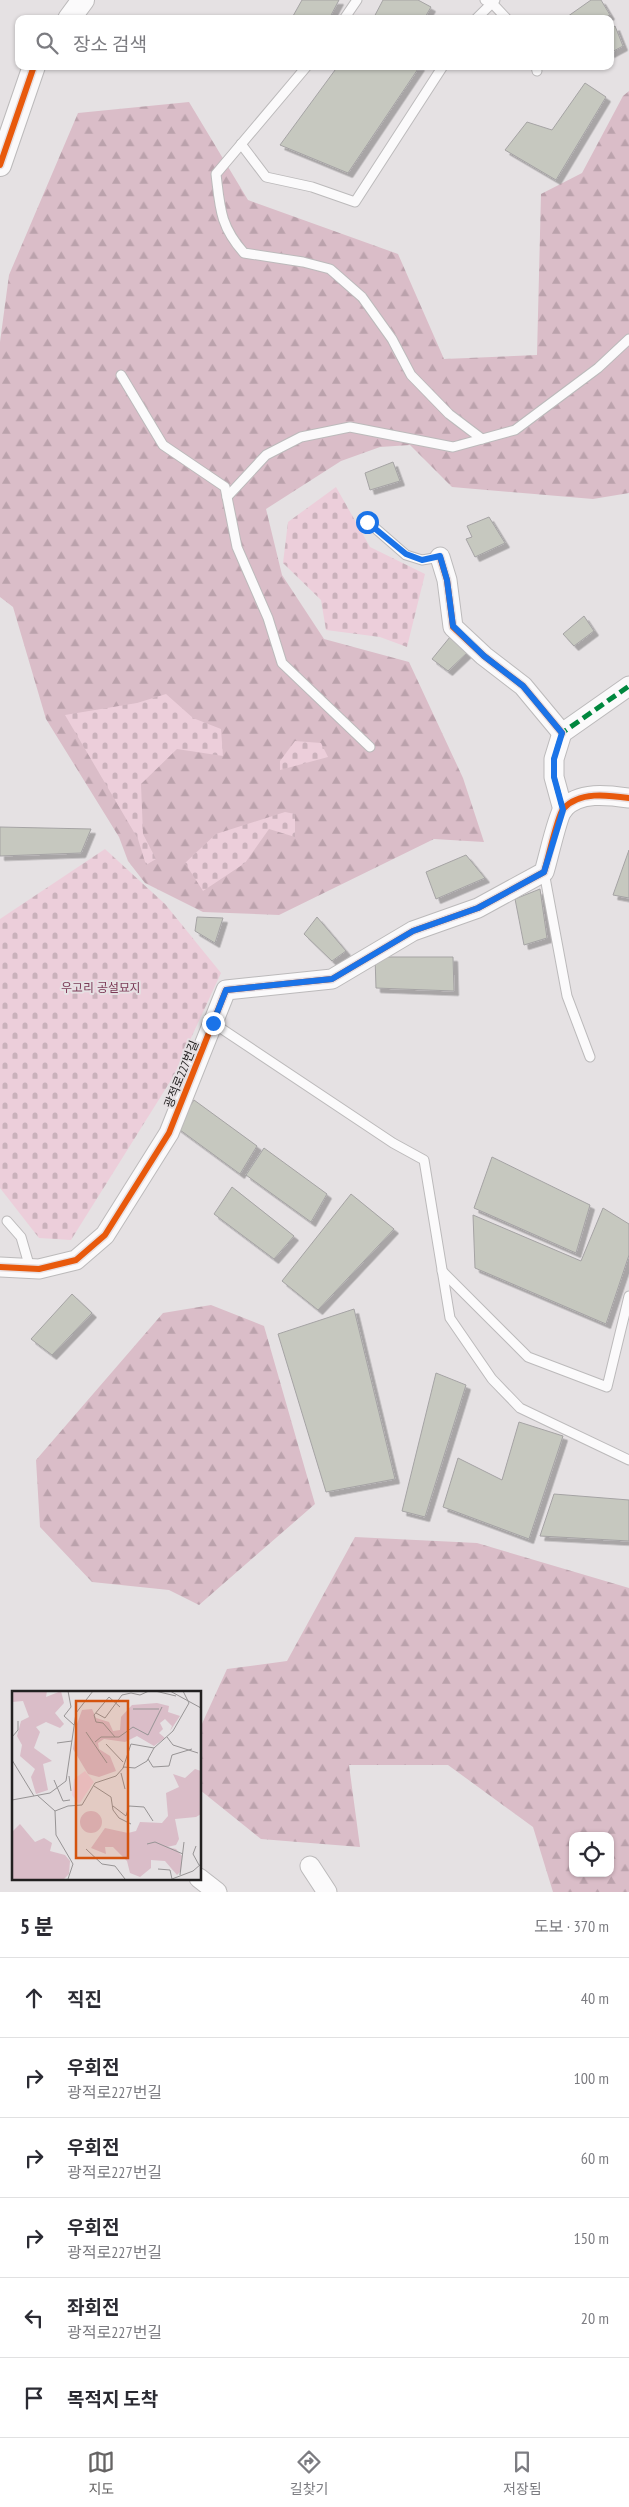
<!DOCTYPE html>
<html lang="ko">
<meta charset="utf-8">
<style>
body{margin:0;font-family:"PT Sans Narrow","Noto Sans KR",sans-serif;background:#f7f7f7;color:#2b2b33}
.controls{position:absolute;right:15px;bottom:15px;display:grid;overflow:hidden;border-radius:10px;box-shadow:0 1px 4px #0004}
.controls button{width:45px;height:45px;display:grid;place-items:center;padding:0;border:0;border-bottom:1px solid #e1e1e2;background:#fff;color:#2b2b33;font:25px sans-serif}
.stop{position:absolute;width:15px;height:15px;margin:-11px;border:4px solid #1a73e8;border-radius:50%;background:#fff}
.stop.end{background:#1a73e8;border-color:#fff;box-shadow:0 1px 5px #0008}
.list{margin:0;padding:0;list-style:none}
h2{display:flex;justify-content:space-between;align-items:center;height:65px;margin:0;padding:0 20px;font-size:21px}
h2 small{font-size:16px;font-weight:400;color:#7c7c81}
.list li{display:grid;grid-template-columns:32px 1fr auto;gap:15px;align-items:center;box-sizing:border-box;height:80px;padding:0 20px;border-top:1px solid #e1e1e2}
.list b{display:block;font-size:19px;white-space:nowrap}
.list p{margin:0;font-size:16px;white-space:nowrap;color:#7c7c81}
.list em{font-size:16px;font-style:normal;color:#7c7c81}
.icon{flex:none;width:28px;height:28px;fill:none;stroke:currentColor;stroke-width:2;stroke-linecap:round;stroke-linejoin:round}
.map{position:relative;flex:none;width:629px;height:1892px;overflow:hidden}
.search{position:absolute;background:#fff;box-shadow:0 1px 4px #0004;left:15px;right:15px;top:15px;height:55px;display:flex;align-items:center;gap:12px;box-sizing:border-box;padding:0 18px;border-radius:10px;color:#7c7c81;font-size:19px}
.sheet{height:545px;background:#fff}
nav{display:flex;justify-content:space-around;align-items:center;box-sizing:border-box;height:70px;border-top:1px solid #e1e1e2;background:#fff;font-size:14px;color:#7c7c81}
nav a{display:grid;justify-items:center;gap:2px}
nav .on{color:#666464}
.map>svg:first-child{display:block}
.forest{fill:url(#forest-firs);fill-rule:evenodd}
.cemetery{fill:url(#cemetery-stones)}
.building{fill:#c6c8bf;stroke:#a5a3a4;filter:url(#shadow)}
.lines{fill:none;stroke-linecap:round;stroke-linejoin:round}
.service-casing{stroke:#bcbabb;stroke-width:11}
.minor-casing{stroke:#bcbabb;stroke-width:21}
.tertiary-casing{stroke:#bcbabb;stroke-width:24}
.service{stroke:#fbfafb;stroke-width:9}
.minor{stroke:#fbfafb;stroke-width:19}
.tertiary{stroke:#fbfafb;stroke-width:22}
.quiet{stroke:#00873e;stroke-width:5;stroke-dasharray:10 5;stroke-linecap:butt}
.cycleway-casing{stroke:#e6e0e3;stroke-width:9}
.cycleway{stroke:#e8590c;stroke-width:6}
.route{stroke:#1a73e8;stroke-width:6}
.labels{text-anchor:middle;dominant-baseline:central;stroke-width:4;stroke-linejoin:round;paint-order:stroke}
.park-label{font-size:12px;fill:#7b3b57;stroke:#e6e0e3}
.street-label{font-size:12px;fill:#222020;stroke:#e6e0e3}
.inset-road{fill:none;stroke:#979495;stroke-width:1}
.view{fill:#d4530e;fill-opacity:0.15;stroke:#d4530e;stroke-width:2.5}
.inset-edge{fill:none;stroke:#222020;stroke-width:2.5}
</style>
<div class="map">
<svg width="629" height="1892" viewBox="0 0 629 1892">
<defs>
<pattern id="forest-firs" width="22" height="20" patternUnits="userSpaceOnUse" patternTransform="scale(1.25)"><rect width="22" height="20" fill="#dabdc8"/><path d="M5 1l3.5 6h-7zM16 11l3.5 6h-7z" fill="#bba2ac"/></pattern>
<pattern id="cemetery-stones" width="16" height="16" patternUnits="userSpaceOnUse" patternTransform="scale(1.25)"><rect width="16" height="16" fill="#ecceda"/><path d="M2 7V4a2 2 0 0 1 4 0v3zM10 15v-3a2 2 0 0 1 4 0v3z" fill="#cab1bb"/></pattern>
<filter id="shadow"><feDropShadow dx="4.5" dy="4.5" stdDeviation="0" flood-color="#0004"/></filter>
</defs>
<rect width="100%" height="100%" fill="#e5e1e3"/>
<!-- forest -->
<g class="forest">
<path d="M629,91V493L593,499L452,487L410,445L380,447L341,461L266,509L282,575L324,639L409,662L463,778L484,842L434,839L279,915L203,912L145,883L128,861L119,837L46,719L13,607L0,597V342L9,275L78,113L189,102L248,200L398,254L444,359L537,355L541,194L582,173L623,96Z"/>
<path d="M211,1305L264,1326L315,1504L199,1605L169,1590L92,1582L40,1527L36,1460L163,1313Z"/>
<path d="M355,1537L477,1543L629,1588V1892H553L533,1827L448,1765H349L360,1847L261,1839L200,1790V1728L227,1669L287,1661ZM573,1836H610V1873H573Z"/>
</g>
<!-- cemetery -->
<g class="cemetery">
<path d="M336,487L370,547L425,574L407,647L380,637L326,630L321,600L283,563L288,522Z"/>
<path d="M166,694L193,718L221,729L223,756L177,749L141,784L143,834L156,859L146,865L138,839L65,715L137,703Z"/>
<path d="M295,741L321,743L328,757L280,770V761Z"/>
<path d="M285,812L295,814V837L269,829L245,863L203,891L185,863L216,834Z"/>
<path d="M105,849L165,904L221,973L173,1077L71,1240L39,1238L0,1188V919Z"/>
</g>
<!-- building -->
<g class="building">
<path d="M302,0H339L329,19H299L293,16Z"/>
<path d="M383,0H418L431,7L424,19H373Z"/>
<path d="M591,0H601L610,15L602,19H564Z"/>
<path d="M615,26L623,46L610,53V29Z"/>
<path d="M338,66H420L348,173L280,145Z"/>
<path d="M585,83L606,97L556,180L505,150L527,122L552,130Z"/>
<path d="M393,462L400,481L370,490L365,473Z"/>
<path d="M489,517L505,543L475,557L466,539L472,537L467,526Z"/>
<path d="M584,616L594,631L574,646L563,634Z"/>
<path d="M450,637L469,651L448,671L432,659Z"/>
<path d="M0,827L91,829L81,853L0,856Z"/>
<path d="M629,850V898L613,895Z"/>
<path d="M466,855L485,878L436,899L426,872Z"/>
<path d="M540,889L547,938L524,945L515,899Z"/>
<path d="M197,917L223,918L215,943L195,931Z"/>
<path d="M317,917L346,951L332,961L304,934Z"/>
<path d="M375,957H453L454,991L376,988Z"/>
<path d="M194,1100L257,1146L240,1174L176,1127Z"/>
<path d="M264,1148L327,1194L311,1222L246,1175Z"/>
<path d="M492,1157L590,1205L576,1253L474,1208Z"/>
<path d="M232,1187L294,1236L274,1259L214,1214Z"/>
<path d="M351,1194L394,1229L318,1310L282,1281Z"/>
<path d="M603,1208L629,1224V1255L606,1324L475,1268L473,1215L581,1261Z"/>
<path d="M72,1294L92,1313L52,1355L31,1339Z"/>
<path d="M354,1309L395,1479L326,1492L278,1334Z"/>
<path d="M436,1373L466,1385L425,1517L402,1511Z"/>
<path d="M519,1422L563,1436L529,1539L443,1507L458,1458L502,1480Z"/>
<path d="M554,1494L629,1500V1541L540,1536Z"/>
</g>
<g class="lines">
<!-- service casing -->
<g class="service-casing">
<g id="service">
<path d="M485,0L492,3L507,19"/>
<path d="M344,19L357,0"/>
<path d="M476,19L495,0"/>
<path d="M307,66L216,174C220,208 220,226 244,253L303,262L330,269L362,297L392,339L411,375L449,414L482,439"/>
<path d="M536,66L537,71"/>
<path d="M241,144L266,177L312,187L355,202L443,66"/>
<path d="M121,375L163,445L225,487L237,547L268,618L282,663L370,747"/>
<path d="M227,497L266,455L301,437L350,427L453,447L515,430L598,368L629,339"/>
<path d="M367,521L406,555L422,560L440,557"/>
<path d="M544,872L567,996L590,1057"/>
<path d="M213,1023L393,1143L424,1160L450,1318L492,1379L520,1408L629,1460"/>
<path d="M7,1221L21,1237L30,1268"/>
<path d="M442,1271L528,1357L607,1387L629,1296"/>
</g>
</g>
<!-- minor casing -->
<g class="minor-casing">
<g id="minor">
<path d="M440,557L447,580L453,627L484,656L523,686L562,733"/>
<path d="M563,810L554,777V759L562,733L629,686"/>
<path d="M0,1267L39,1269L76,1260L105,1235L169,1133L226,990L332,979L413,931L478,908L544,872C548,860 557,817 563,809C579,791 608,795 629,798"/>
<path d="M310,1866L327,1892"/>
<path d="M199,1878L217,1892"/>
</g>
</g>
<!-- tertiary casing -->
<g class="tertiary-casing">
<g id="tertiary">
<path d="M69,19L83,0"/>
<path d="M0,165L34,66"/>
</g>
</g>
<!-- service -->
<use href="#service" class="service"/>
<!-- minor -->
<use href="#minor" class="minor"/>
<!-- tertiary -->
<use href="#tertiary" class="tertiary"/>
<!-- quiet -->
<path class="quiet" d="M563,810L554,777V759L562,733L629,686"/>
<!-- cycleway casing -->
<g class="cycleway-casing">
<g id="cycleway">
<path d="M0,165L34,66"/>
<path d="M440,557L447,580L453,627L484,656L523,686L562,733"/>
<path d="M0,1267L39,1269L76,1260L105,1235L169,1133L226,990L332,979L413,931L478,908L544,872C548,860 557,817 563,809C579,791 608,795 629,798"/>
</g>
</g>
<!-- cycleway -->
<use href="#cycleway" class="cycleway"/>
</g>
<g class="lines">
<!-- route -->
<path class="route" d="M213,1023L226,990L332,979L413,931L478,908L544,872L563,810L554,777V759L562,733L523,686L484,656L453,626L447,580L440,556L422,560L406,554L367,522"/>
</g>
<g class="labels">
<!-- park labels -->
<g class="park-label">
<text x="101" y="987">우고리 공설묘지</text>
</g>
<!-- street labels -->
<g class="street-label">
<text transform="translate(181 1074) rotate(-68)">광적로227번길</text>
</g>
</g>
<!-- overview -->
<g transform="translate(12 1691)">
<rect width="189" height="189" fill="#e5e1e3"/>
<path d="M0,0H35L34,6L49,0L52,12L43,22L52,33L48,37L34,31L24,36L28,41L22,57L40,70L31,73L36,99L24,103L19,86L23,78L8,65L10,54L5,45L9,30L17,26L11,10L0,11ZM145,12L157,15L156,21L168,25L158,40L160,35L153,28L148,32L151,38L147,42L153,47L142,55L125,45L113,51L92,48L86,52L87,58L98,65L104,80L87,86L76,83L61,58L65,33L70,19L80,18L84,27L97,31L101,40L108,39L109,26L120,14ZM183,78L189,80V123L184,126L163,128L167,148L164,154L155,156L164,158L170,165L169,180L165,184L153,170L139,169V177L128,186L118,182L115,170L101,156H93L94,163L79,157L93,137L116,142L124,140L128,131L150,132L156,125L154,102L167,96L161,83L173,87ZM68 131a11 11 0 1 1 22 0a11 11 0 1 1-22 0ZM8,133L23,151L32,147L40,152L38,160L53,164L58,170L57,183L52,188H0V141Z" fill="#dabdc8"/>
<path d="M73,80L82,91L67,113L60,104L62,88Z" fill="#ecceda"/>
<path class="inset-road" d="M56,0L59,16L52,25L62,34M143,0L164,5M158,0L189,17M119,2L128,4L137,0M121,18H147M84,22L93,27L110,4L119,2M74,41L95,72M0,46L6,39V30M103,46L91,32L84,31L82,24L97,6L108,16M155,46L161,54L186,62M83,51L89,46H107L121,36L136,44L150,16M45,52L60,50M94,53L111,71M136,68L141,76L157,75L160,64L180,58M0,69L22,105M111,77L119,53L142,57M109,82L113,98M57,85L59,100M42,89L51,110L58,109M82,95L99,106L101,119L107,127L119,133M25,104L43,120L44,144L61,173L56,188M0,109L38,102L54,90L64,22L81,0M101,115L114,125L117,115L132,116L141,130M43,120L56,115L70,114L83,92L104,85L112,76L123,77L135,70L142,57L161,40L177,12L171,0M135,153L143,151L171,163M184,155L181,163L187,174M74,158L90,173L103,175L113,188M146,178L158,179L160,188M168,184L172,151M160,188L181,180L189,173"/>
<path class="view" d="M64,10H116V167H64Z"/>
<rect width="189" height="189" class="inset-edge"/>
</g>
</svg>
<div class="controls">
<button><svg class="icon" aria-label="locate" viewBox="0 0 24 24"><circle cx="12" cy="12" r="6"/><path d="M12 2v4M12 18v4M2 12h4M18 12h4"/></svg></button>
</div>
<div class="stop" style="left:367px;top:522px"></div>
<div class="stop end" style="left:213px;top:1023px"></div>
<div class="search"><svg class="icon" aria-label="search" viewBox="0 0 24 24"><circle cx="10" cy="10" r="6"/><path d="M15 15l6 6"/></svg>장소 검색</div>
</div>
<section class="sheet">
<h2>5 분<small>도보 · 370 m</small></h2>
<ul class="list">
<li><svg class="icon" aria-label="ahead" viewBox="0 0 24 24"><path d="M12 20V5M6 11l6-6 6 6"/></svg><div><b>직진</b></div><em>40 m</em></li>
<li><svg class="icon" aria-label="right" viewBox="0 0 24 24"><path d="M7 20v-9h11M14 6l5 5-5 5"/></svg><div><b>우회전</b><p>광적로227번길</p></div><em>100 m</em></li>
<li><svg class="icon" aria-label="right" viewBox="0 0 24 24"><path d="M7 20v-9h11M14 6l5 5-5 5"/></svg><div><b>우회전</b><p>광적로227번길</p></div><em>60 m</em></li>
<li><svg class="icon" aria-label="right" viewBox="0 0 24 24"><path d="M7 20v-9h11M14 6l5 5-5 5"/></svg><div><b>우회전</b><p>광적로227번길</p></div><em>150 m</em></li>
<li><svg class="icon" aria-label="left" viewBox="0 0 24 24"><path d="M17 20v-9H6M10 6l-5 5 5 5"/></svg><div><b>좌회전</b><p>광적로227번길</p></div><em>20 m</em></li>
<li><svg class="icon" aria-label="arrive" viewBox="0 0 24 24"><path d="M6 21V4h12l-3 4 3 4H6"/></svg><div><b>목적지 도착</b></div></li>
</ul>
</section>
<nav>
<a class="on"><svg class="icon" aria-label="map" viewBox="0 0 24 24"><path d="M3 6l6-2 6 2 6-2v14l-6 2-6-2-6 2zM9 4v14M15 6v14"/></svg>지도</a>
<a><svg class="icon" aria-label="directions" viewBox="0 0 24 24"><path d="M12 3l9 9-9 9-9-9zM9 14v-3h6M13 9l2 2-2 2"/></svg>길찾기</a>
<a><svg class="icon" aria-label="saved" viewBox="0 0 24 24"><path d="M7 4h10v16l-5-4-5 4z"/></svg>저장됨</a>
</nav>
